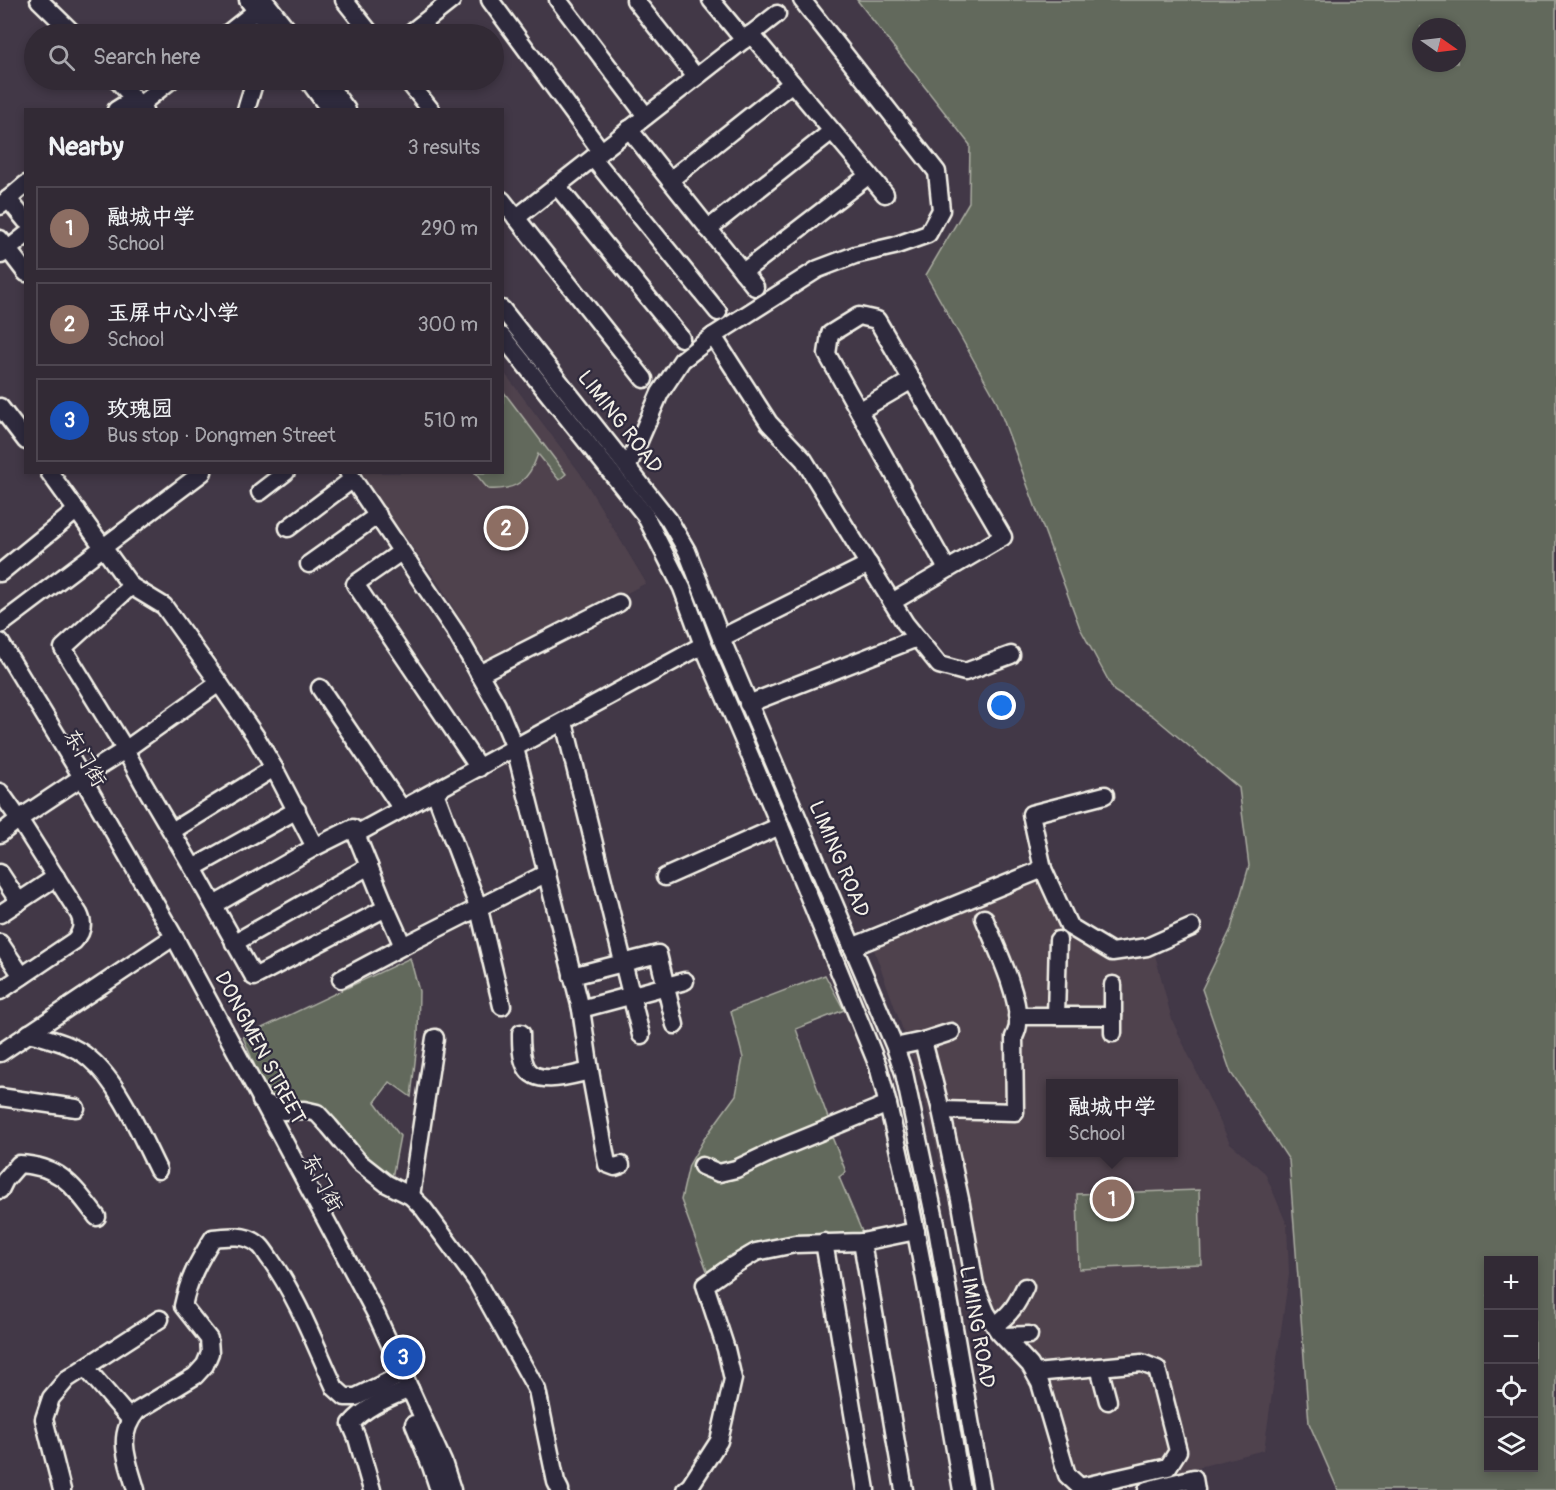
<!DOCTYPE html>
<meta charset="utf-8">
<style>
body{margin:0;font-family:Pangolin,"LXGW WenKai TC",sans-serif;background:#3d3641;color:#f1f3f6}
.controls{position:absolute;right:18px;bottom:18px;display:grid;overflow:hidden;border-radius:0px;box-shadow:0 3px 9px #0003}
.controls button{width:54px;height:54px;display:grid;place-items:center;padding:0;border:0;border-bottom:2px solid #4d4650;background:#322a35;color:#f1f3f6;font:30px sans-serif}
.compass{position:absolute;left:1412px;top:18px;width:54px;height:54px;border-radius:50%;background:#322a35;box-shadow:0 3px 9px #0003;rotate:104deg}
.you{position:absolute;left:1002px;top:706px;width:21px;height:21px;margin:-15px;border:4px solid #fff;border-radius:50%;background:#1a73e8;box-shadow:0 0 0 9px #1a73e833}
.badge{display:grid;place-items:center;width:39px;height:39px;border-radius:50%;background:#8abfa5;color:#fff;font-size:20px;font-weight:700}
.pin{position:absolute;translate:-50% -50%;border:3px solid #fff;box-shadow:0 2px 6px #0006}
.popup{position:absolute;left:1046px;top:1079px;width:132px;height:78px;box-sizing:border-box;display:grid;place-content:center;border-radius:0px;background:#322a35;filter:drop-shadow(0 2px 4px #0005);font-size:20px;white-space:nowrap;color:#a8a7ad}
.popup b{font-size:22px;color:#f1f3f6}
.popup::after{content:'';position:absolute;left:50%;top:100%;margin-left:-12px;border:12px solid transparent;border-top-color:#322a35}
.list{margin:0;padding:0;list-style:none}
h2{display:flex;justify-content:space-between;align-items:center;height:78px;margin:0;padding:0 24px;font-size:26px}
h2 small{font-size:20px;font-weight:400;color:#a8a7ad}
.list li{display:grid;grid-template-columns:39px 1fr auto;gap:18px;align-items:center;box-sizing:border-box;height:84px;margin:0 12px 12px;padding:0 12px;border:2px solid #4d4650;border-radius:0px}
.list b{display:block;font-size:22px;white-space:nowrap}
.list p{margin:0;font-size:20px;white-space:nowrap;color:#a8a7ad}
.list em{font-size:20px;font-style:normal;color:#a8a7ad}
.icon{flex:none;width:33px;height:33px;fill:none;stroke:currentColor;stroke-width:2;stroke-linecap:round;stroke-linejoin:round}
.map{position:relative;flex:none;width:1556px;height:1490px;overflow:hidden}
.search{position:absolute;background:#322a35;box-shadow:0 3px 9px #0003;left:24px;top:24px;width:480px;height:66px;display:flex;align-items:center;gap:15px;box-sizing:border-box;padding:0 21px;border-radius:33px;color:#a8a7ad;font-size:22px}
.panel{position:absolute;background:#322a35;box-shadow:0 3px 9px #0003;left:24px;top:108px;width:480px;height:366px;border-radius:0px}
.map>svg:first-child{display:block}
.built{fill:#4f424e;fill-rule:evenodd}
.green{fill:#62695c;stroke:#abada2;stroke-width:1.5;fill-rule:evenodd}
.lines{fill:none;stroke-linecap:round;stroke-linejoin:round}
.minor-casing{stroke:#f4f1e8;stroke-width:21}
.minor{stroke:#2f2a3d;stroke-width:16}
.labels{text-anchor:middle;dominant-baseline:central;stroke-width:4.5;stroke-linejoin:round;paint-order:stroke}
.street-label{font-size:21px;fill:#f4f1e8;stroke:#2f2a3d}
</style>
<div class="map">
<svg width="1556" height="1490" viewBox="0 0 1556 1490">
<rect width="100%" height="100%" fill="#423847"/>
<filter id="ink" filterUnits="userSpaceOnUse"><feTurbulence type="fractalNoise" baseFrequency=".0167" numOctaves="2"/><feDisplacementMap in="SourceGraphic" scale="12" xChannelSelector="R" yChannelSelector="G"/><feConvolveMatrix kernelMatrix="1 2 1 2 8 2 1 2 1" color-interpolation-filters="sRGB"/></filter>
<g filter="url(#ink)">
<!-- built -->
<g class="built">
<path d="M503,371L580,473L646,583L488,666L441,587L359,473L502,472Z"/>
<path d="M1037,876L1057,922L1091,946L1153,947L1172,1020L1230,1143L1265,1173L1287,1225L1289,1274L1264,1450L1111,1490H1067L1023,1367L965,1265L917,1069L872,944ZM1050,1084H1174V1152H1050Z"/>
</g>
<!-- green -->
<g class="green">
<path d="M857,0H1556V1490H1338L1309,1423L1289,1160L1231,1073L1202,989L1231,929L1249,866L1239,788L1153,716L1114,691L1080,628L996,400L926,275L969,202L970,145ZM1421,27H1457V63H1421ZM1488,1260H1534V1468H1488Z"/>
<path d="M503,391L566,474L559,480L538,454C529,480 517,491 488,489L475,473L502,472Z"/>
<path d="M410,958L419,991L418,1036L411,1097L390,1082L375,1102L400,1136L391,1183L297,1106L268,1098L243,1037Z"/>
<path d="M825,975L844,1010L796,1029L828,1118L830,1132L846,1172L839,1177L863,1234C829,1233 776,1233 746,1247C733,1254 721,1267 709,1276L681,1200L689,1165L704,1139L736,1095L743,1058L731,1011Z"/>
<path d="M1199,1190L1201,1264L1079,1269L1077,1194Z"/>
</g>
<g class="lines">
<!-- minor casing -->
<g class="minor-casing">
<g id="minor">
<path d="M39,0L74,34"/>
<path d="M248,0L274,34"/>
<path d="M264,0L291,34"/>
<path d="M344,0L371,34"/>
<path d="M490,0L601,151"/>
<path d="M558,0L646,116"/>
<path d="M635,0L696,77"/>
<path d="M711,0L744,40"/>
<path d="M227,34L256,11"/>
<path d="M409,34L452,0"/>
<path d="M751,34L885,194"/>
<path d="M117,80L144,110"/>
<path d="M308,80L330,110"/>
<path d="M325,80L347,110"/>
<path d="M407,80L431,110"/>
<path d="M116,110L124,105L141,104L171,80"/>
<path d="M246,110L255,80"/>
<path d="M629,129L755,287"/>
<path d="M593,158L718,312"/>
<path d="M670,180L792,83"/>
<path d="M557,186L681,338"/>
<path d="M8,199L26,221"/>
<path d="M502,200L644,379"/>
<path d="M0,206L26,184"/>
<path d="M516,218L777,14"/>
<path d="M708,229L832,131"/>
<path d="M0,239L26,273"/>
<path d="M1,255L26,235"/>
<path d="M743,272L869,175"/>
<path d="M502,309L669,520L687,551L721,638L895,1047L904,1073L937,1229L982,1490"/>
<path d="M502,336L645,515L682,588L703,645L780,826L878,1066C915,1205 937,1348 962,1490"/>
<path d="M713,336L769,423L804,460L905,623L939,665L965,672L1011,655"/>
<path d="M0,407L26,441"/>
<path d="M859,411L912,380"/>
<path d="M628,466L660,393L682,360L713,336L818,269L855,255L894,246L928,234L941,210L937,172L802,0"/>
<path d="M49,472L131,586L164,606L219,683L256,737L274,768L315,847"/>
<path d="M348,472L455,631L497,705L515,748L581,1009L590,1071C572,1075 536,1087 526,1067C521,1057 521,1044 521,1033"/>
<path d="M260,492L286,472"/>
<path d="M288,528L353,479"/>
<path d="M401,552L355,584L479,768"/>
<path d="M309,564L378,515"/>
<path d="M0,573L77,510"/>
<path d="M131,586L63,648L122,744L143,783L193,868L254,977L386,908L356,834L703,645"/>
<path d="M892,602L1003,537L877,320L859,316L830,334L827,354L947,569"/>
<path d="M0,625L203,472"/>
<path d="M721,638L869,564"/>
<path d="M0,642L82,777L176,940L263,1102L377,1316L443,1462L452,1490"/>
<path d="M479,674L619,603"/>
<path d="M320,688L402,809"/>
<path d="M748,704L917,638"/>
<path d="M564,722L641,1035"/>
<path d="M0,792L19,819L79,914C84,924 82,933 74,941L0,991"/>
<path d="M435,792L479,909L502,1006"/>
<path d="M1105,795L1031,814L1043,869L1069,926L1112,952L1147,947L1192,927"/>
<path d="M172,831L274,768"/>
<path d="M0,834L19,819L82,777L125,750L219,683"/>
<path d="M193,868L297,810"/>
<path d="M0,873L19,902"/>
<path d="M665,877L780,826"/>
<path d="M214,905L315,847L353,828L356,834"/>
<path d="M0,914L56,877"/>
<path d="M0,943L22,976"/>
<path d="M234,943L369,866"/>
<path d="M403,946L547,873"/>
<path d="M852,947L1043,869"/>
<path d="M572,976L658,954L675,1025"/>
<path d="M341,979L403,946L386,908"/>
<path d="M1113,985V1033"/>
<path d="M581,1009L685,981"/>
<path d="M1017,1016H1113"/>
<path d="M1056,1016L1058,940"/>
<path d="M29,1033C50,1039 73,1044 90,1059C119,1083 141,1136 158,1170"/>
<path d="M923,1041L941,1110L961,1204L975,1285L986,1312L998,1331L1030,1365L1040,1383L1067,1475L1080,1487L1168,1467L1178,1451L1157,1369L1142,1363L1035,1373"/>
<path d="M895,1047L923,1041L951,1032"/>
<path d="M0,1053L166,942"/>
<path d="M590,1071L607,1164L615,1167L621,1165"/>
<path d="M0,1097L76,1108"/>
<path d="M261,1101L283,1111L304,1110L317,1113L329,1126L359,1162L387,1184L411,1196L423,1208L476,1280L537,1390L556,1482L560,1490"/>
<path d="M941,1110L1015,1112L1014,1037C1016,1033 1018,1028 1018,1024C1019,993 996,947 984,918"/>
<path d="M702,1166L719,1173L736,1169L776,1150L888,1104"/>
<path d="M0,1190L5,1180L19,1164C61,1166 73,1186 97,1217"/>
<path d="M411,1196L435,1038"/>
<path d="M824,1242L866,1490"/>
<path d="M862,1242L904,1490"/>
<path d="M995,1325C1011,1314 1017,1304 1025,1287"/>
<path d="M1003,1336L1029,1335"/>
<path d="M85,1367L130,1419"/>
<path d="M1099,1367L1108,1401"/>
<path d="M414,1424L431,1466L439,1490"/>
<path d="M62,1490L44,1419L51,1398L67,1379L160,1319"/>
<path d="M136,1490C128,1461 115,1437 137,1411L195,1376L205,1365L210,1353L209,1339L183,1306C189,1278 198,1262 213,1238C228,1236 246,1234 258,1244C263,1247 266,1254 270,1259C298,1298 315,1345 335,1388L345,1397H356L403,1374"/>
<path d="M372,1490L357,1438L351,1424C366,1406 389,1398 410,1389"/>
<path d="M685,1490L690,1486L719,1441L733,1379L726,1349L705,1285L729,1268L756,1252L795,1244L862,1242L916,1231"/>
<path d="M1147,1490L1194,1478L1196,1490"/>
</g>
</g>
<!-- minor -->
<use href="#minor" class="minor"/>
</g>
</g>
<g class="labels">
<!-- street labels -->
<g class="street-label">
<text transform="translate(620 422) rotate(52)">LIMING ROAD</text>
<text transform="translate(85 758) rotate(60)">东门街</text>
<text transform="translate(839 859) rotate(67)">LIMING ROAD</text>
<text transform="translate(260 1048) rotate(62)">DONGMEN STREET</text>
<text transform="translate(322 1183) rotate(62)">东门街</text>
<text transform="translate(977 1327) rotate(80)">LIMING ROAD</text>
</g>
</g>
</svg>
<div class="controls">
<button>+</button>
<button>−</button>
<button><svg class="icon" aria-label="locate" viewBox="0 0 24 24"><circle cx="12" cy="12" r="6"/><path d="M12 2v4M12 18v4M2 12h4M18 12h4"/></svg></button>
<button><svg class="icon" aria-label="layers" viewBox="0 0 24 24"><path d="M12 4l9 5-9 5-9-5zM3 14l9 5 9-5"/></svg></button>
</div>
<svg class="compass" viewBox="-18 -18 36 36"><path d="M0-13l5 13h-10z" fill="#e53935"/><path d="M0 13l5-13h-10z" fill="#a8a7ad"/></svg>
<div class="you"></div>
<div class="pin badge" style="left:1112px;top:1199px;background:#8d6e63">1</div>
<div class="popup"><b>融城中学</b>School</div>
<div class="pin badge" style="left:506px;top:528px;background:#8d6e63">2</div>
<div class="pin badge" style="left:403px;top:1357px;background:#1a4fb4">3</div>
<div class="search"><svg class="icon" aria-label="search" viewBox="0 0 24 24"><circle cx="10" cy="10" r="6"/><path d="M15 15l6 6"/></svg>Search here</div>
<section class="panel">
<h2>Nearby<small>3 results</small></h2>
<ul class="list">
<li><span class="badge" style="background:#8d6e63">1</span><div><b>融城中学</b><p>School</p></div><em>290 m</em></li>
<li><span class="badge" style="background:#8d6e63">2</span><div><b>玉屏中心小学</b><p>School</p></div><em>300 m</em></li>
<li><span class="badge" style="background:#1a4fb4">3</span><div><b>玫瑰园</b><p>Bus stop · Dongmen Street</p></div><em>510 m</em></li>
</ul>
</section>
</div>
